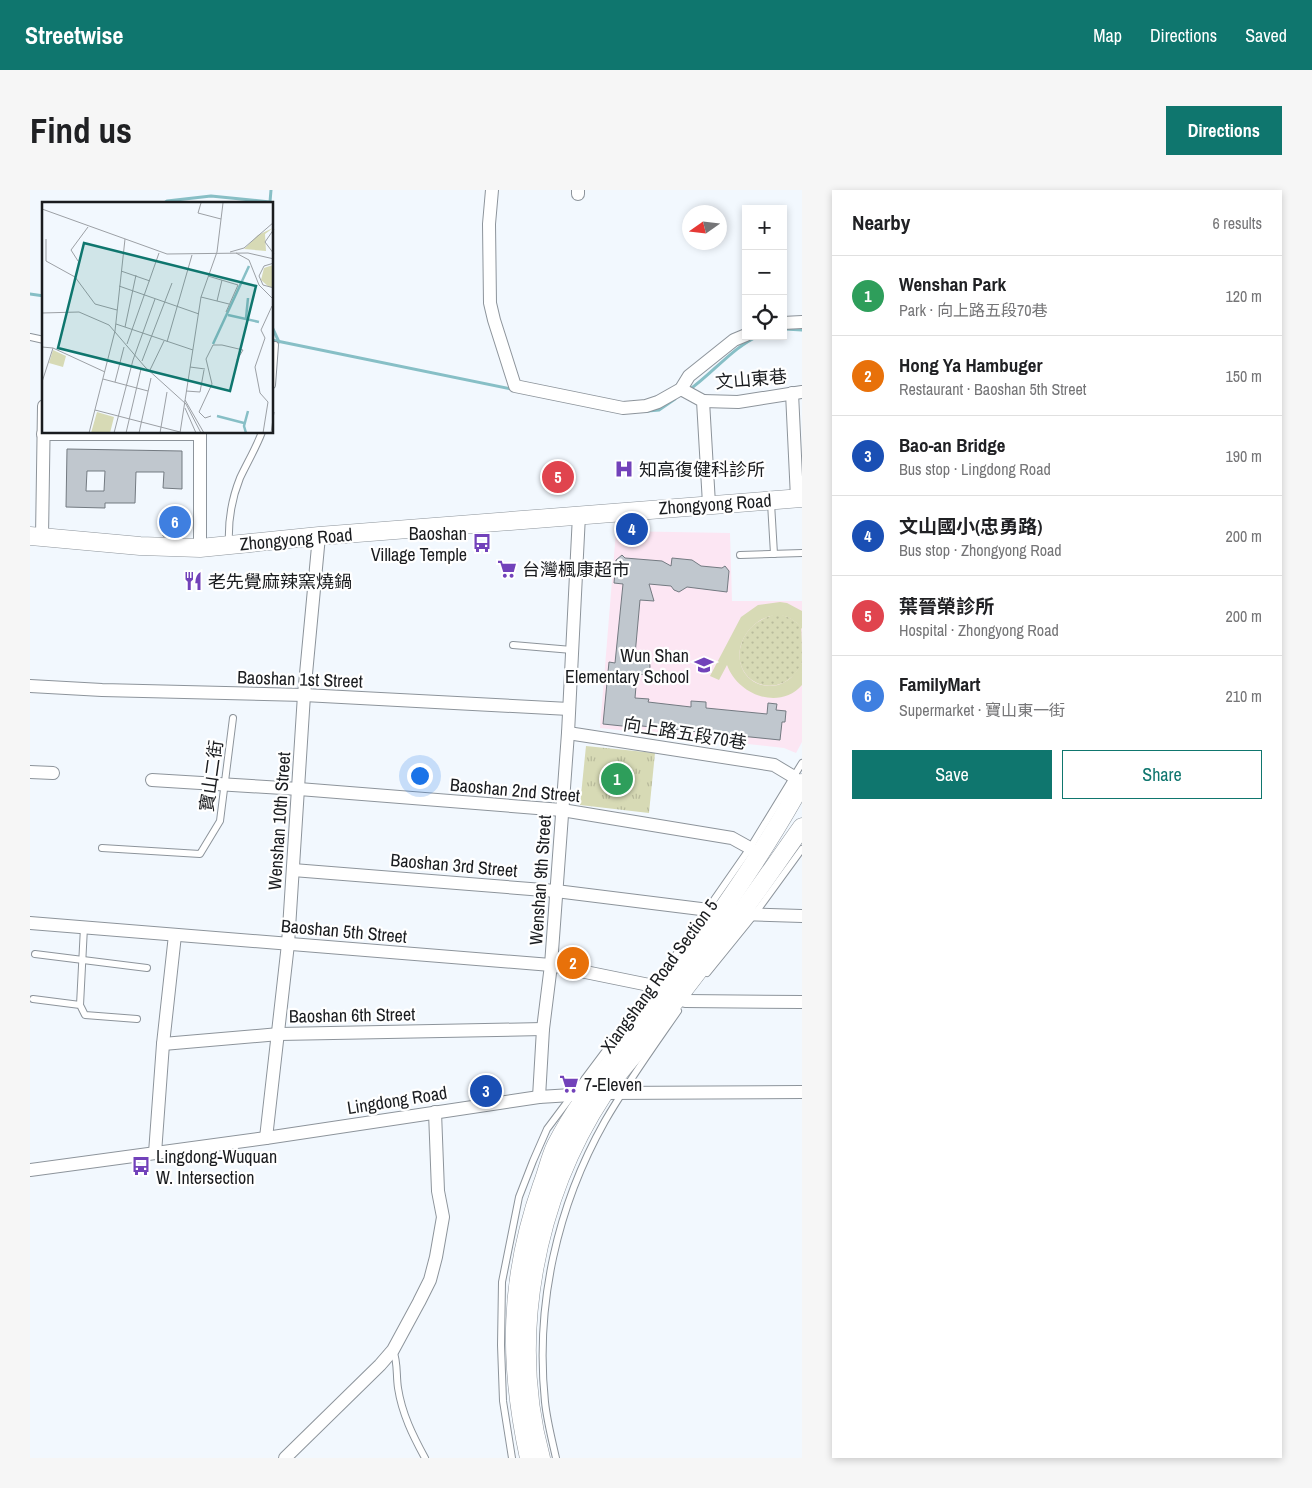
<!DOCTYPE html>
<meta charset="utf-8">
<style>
body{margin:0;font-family:"Archivo Narrow","Noto Sans TC",sans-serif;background:#f6f6f6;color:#202124}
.controls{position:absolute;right:15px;top:15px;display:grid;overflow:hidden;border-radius:0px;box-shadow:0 2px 8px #0003}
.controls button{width:45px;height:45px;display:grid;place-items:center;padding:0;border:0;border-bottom:1px solid #e0e0e0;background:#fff;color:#202124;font:25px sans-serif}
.compass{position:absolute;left:652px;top:15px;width:45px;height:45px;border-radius:50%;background:#fff;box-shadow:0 2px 8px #0003;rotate:256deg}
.you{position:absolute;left:389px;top:585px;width:18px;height:18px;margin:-12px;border:4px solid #fff;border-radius:50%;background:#1a73e8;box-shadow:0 0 0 8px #1a73e833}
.badge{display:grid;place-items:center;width:32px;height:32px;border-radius:50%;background:#0f766e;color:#fff;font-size:16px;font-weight:700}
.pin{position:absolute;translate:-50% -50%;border:2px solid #fff;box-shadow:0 1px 5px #0006}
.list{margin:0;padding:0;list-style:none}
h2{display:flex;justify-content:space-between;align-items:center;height:65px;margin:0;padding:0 20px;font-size:21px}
h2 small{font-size:16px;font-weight:400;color:#757577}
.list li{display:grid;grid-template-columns:32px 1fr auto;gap:15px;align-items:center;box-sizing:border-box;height:80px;padding:0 20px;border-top:1px solid #e0e0e0}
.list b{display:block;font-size:19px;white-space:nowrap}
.list p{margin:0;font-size:16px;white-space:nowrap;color:#757577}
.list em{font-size:16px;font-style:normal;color:#757577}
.actions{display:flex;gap:10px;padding:15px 20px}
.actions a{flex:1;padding:11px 0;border:1px solid #0f766e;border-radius:0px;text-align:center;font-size:18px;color:#0f766e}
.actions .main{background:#0f766e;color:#fff}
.icon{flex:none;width:28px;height:28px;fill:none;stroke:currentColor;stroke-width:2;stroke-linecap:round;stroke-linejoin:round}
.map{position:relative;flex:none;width:772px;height:1268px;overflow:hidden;border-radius:0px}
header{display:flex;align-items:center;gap:30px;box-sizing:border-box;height:70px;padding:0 25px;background:#0f766e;color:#fff}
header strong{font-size:24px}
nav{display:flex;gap:28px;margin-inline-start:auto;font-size:18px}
.intro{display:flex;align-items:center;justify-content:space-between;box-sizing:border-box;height:120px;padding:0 30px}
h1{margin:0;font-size:35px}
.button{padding:12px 22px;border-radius:0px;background:#0f766e;color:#fff;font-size:18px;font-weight:700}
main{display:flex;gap:30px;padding:0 30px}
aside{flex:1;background:#fff;border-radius:0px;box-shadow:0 2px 8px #0003}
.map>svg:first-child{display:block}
.education{fill:#fce6f3}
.grass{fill:url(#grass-dots)}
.park{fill:url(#park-tufts)}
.pitch{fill:#d7dab5}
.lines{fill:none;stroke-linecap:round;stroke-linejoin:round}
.stream{stroke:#87bfc6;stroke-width:3}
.building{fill:#c0c7ce;stroke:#737a81;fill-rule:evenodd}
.lane-casing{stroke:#8d949b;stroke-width:8}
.street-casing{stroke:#8d949b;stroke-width:14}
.secondary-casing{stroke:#8d949b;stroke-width:19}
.lane{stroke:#fff;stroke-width:6}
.street{stroke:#fff;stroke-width:12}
.secondary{stroke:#fff;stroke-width:18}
.labels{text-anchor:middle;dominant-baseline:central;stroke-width:4.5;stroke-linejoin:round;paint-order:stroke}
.street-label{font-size:18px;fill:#1a1c1f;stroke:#fff}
.poi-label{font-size:18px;fill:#1a1c1f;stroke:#fff;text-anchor:start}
.inset-river{fill:none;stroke:#87bfc6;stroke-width:2.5}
.inset-road{fill:none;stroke:#9ca0a5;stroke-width:1}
.view{fill:#0f766e;fill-opacity:0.15;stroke:#0f766e;stroke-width:2.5}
.inset-edge{fill:none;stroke:#1a1c1f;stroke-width:2.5}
</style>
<header>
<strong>Streetwise</strong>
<nav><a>Map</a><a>Directions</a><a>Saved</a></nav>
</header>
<div class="intro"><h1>Find us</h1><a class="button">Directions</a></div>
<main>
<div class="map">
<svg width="772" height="1268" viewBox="0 0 772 1268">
<defs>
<pattern id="grass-dots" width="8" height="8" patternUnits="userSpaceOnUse" patternTransform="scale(1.25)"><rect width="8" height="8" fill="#d7dab5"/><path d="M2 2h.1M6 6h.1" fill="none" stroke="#b8ba9b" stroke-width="1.8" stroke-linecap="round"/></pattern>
<pattern id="park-tufts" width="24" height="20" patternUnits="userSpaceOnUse" patternTransform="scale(1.25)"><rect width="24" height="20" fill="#d7dab5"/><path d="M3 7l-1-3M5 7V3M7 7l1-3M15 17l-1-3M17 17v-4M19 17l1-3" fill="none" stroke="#b8ba9b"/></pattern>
</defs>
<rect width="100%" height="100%" fill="#f2f8fe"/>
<!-- education -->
<path class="education" d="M586,341L700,343L702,411H772V552L766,563L754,558L570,538Z"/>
<!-- grass -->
<path class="grass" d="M747,424C758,426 764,429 771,437C772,447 772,462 772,472C771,477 767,481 764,485C738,511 699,486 712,452C718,436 731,428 747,424Z"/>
<!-- park -->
<path class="park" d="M556,556L625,563L619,623L550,615Z"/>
<!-- pitch -->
<path class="pitch" d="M750,412L757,413L772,421V439C746,402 694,447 714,482C720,491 729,496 740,496C755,496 766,485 772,472V495C749,521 708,505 697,475L689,490L680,486L711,427L728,415Z"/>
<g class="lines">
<!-- stream -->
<g class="stream">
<path d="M240,12L241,0"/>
<path d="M133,14L137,11L181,6L240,12"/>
<path d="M0,104L14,106"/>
<path d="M242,137L249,152"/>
<path d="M755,139L772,140"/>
<path d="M242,150L481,199"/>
<path d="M659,200C682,184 705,155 729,146"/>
<path d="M618,221L629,220L645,209"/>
</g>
</g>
<!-- building -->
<g class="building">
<path d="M37,259L152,261V299L133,298L134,282H106L105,313H75V318L36,317ZM57,281H75L74,301H56Z"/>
<path d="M133,323H157V340L146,347L133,346Z"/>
<path d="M592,365L595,368L632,371L641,376L642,368L662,370L671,376L692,378L695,376L699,381L697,402L657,397L649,402L644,400L641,396L619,394L624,411L610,410L605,465H618L620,476L619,485L607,484L605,508L619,509L618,512L661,517V511L676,512V518L737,524L738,513L747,514L746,520L756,521L755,532H752L750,550L602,535V537L573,534L579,472L585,473L593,394L584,393L586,370Z"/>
</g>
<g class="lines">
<!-- lane casing -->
<g class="lane-casing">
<g id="lane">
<path d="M0,147L14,150"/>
<path d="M242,195L245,155"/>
<path d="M741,313L744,364"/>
<path d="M199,354C198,333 202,308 210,288C217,273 226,258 232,242"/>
<path d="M710,365L772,363"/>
<path d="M483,455L542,460"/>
<path d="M72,658L170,664L190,631L203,528"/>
<path d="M5,764L117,778"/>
<path d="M677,783L724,725L772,659"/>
<path d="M3,809L50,815L55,825L107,829"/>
<path d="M50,815L54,737"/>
<path d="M363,1160C368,1172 366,1185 368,1198C372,1224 383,1246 395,1268"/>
<path d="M482,1268L473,1211L471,1155L472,1092L489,1007L503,971L517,939L624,796L720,658L772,573"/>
<path d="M526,1268C522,1250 517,1231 515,1212C505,1115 527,1016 575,931C597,893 623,857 648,821"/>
</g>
</g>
<!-- street casing -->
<g class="street-casing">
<g id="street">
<path d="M462,0L459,34L460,113L464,130L485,196L593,218L616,216L628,212L651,199L659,186L704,150L716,145"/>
<path d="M548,0V4"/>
<path d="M753,133L772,132"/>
<path d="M651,199L673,211L679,314"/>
<path d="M762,203L767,308"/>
<path d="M673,211L708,212L772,202"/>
<path d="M170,242V358"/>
<path d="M13,244H170"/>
<path d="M12,347L14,216"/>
<path d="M0,496L72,500L274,505L539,519"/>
<path d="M538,543L744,575L764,587"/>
<path d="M0,582L23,583"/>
<path d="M122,590L269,599L532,620L702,648L720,658"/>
<path d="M263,680L526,701L711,724L772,726"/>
<path d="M0,733L521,775L624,796"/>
<path d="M655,811L772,812"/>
<path d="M133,854L249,844L513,839"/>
<path d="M509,907L513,839L521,775L538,543L549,325"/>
<path d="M236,948L258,754L274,505L289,346"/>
<path d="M125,963L133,854L145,745"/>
<path d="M0,980L236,948L509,907L574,903L772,902"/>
<path d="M255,1268L350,1175L363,1160L389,1112L400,1090L406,1067L413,1027L408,1001L405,922"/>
</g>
</g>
<!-- secondary casing -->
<g class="secondary-casing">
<g id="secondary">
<path d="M0,346L110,356L170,358L289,346L772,308"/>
<path d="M499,1268C478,1172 479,1088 512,995C517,982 520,967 526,955C548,912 580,875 609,836C666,757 725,679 772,593"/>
<path d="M511,1268C478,1146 505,1008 574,903C583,889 595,875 606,862C629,832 652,802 675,772C709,728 740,682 772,637"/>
</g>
</g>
<!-- lane -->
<use href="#lane" class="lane"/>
<!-- street -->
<use href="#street" class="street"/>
<!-- secondary -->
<use href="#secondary" class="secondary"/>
</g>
<!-- icons -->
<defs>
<g id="hospital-bare" transform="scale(1.5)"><path d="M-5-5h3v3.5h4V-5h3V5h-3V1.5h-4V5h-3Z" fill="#7242ba" stroke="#fff" stroke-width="2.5" paint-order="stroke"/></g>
<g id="bus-bare" transform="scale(1.5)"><path d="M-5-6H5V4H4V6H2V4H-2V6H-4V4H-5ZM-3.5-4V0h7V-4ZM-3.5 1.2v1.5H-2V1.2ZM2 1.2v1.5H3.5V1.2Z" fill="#7242ba" stroke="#fff" stroke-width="2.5" paint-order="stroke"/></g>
<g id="supermarket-bare" transform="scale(1.5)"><path d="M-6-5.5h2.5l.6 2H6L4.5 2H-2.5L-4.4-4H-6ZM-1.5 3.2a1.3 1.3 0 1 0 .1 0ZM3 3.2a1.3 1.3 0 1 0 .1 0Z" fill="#7242ba" stroke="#fff" stroke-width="2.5" paint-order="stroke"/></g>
<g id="restaurant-bare" transform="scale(1.5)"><path d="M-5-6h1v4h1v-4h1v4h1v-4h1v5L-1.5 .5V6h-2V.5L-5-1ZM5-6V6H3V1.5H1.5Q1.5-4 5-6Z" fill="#7242ba" stroke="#fff" stroke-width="2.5" paint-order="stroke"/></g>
<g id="school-bare" transform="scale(1.5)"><path d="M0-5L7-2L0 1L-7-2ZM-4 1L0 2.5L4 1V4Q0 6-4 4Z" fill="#7242ba" stroke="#fff" stroke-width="2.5" paint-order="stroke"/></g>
</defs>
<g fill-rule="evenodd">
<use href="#hospital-bare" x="594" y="279"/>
<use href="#bus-bare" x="452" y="353"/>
<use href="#supermarket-bare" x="477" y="379"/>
<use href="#restaurant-bare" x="163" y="391"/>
<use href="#school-bare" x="674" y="475"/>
<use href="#supermarket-bare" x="539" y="894"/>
<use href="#bus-bare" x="111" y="976"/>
</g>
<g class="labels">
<!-- street labels -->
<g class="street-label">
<text transform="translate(721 189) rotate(-5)">文山東巷</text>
<text transform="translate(685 314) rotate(-4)">Zhongyong Road</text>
<text transform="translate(266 349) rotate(-5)">Zhongyong Road</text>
<text transform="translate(270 489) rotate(2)">Baoshan 1st Street</text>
<text transform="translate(655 543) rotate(9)">向上路五段70巷</text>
<text transform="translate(181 586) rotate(-82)">寶山二街</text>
<text transform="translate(485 600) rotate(5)">Baoshan 2nd Street</text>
<text transform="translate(249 631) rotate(-86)">Wenshan 10th Street</text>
<text transform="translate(424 675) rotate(5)">Baoshan 3rd Street</text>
<text transform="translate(510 690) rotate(-86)">Wenshan 9th Street</text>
<text transform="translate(314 741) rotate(5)">Baoshan 5th Street</text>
<text transform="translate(629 786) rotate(-54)">Xiangshang Road Section 5</text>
<text transform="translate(322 825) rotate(-1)">Baoshan 6th Street</text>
<text transform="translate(367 910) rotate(-9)">Lingdong Road</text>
</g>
<!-- poi labels -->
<g class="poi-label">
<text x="609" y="279">知高復健科診所</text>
<text x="437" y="343" text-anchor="end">Baoshan<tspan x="437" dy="21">Village Temple</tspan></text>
<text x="492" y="379">台灣楓康超市</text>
<text x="178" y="391">老先覺麻辣窯燒鍋</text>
<text x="659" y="465" text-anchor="end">Wun Shan<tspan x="659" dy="21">Elementary School</tspan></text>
<text x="554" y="894">7-Eleven</text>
<text x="126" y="966">Lingdong-Wuquan<tspan x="126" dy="21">W. Intersection</tspan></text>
</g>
</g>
<!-- overview -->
<g transform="translate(12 12)">
<rect width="231" height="231" fill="#f2f8fe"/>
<path d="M231,26L223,32L224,49L202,47L216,33ZM231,63V85H227L219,78L222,66Z" fill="#d7dab5"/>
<path d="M11,148L24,154L21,165L7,161ZM55,210L72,215L68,231H49Z" fill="#d7dab5"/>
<path class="inset-river" d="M186,113L217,120M204,116L206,96M171,142L207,64M175,214L202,221M204,231L202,224L206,209"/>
<path class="inset-road" d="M159,1L156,11L179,17M0,7L125,52L206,51L232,57M232,27L223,40L232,52M4,37V59L33,75L53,102L75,108M188,50L202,46L232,20M194,51L207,58L217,83L232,98M36,59L29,48L46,25M232,61L222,64L217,74L221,83L232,86M79,69L108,79M166,74L196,83L184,110M77,84L157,112M159,95L187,102M175,99L180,78M0,111L37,110L67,123L103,165L144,202L159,231M74,122L151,148M83,125L94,73M125,140L150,53M85,142L117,51M0,145L11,146L63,170M100,159L130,81M148,165L163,167M108,168L122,139M61,177L106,189M0,180L11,146M73,180L82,145M144,189L158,190L162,168M143,198L162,231M143,206L154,231M53,208L138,230M169,214L163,216L157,210L170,182L164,157L171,143H180L201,148L195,158M47,231L73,129L83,37M72,231L91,158L113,97M84,231L99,167M97,231L109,176M118,231L125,190M138,231L159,95L175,50L181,1M221,231L226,200L218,191L213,165L223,136L219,128L230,104M229,231L232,210"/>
<path class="view" d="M42,41L214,84L188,189L16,146Z"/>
<rect width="231" height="231" class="inset-edge"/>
</g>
</svg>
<div class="controls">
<button>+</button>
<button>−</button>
<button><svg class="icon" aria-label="locate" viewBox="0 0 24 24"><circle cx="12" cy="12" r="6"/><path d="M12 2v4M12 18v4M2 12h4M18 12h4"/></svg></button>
</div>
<svg class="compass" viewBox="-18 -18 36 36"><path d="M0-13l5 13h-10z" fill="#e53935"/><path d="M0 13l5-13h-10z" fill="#757577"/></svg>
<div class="you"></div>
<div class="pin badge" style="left:587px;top:589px;background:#2e9e5b">1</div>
<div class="pin badge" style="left:543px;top:773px;background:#e8710a">2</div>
<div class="pin badge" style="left:456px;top:901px;background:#1a4fb4">3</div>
<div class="pin badge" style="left:602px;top:339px;background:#1a4fb4">4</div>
<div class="pin badge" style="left:528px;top:287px;background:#e0444e">5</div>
<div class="pin badge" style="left:145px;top:332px;background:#3f7fe0">6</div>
</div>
<aside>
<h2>Nearby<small>6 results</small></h2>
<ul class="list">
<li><span class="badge" style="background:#2e9e5b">1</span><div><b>Wenshan Park</b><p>Park · 向上路五段70巷</p></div><em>120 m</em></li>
<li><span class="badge" style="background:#e8710a">2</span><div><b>Hong Ya Hambuger</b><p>Restaurant · Baoshan 5th Street</p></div><em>150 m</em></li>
<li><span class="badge" style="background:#1a4fb4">3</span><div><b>Bao-an Bridge</b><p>Bus stop · Lingdong Road</p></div><em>190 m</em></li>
<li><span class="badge" style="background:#1a4fb4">4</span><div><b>文山國小(忠勇路)</b><p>Bus stop · Zhongyong Road</p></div><em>200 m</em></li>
<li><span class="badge" style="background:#e0444e">5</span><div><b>葉晉榮診所</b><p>Hospital · Zhongyong Road</p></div><em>200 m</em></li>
<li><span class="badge" style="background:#3f7fe0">6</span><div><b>FamilyMart</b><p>Supermarket · 寶山東一街</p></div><em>210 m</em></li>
</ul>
<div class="actions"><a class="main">Save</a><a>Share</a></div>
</aside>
</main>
